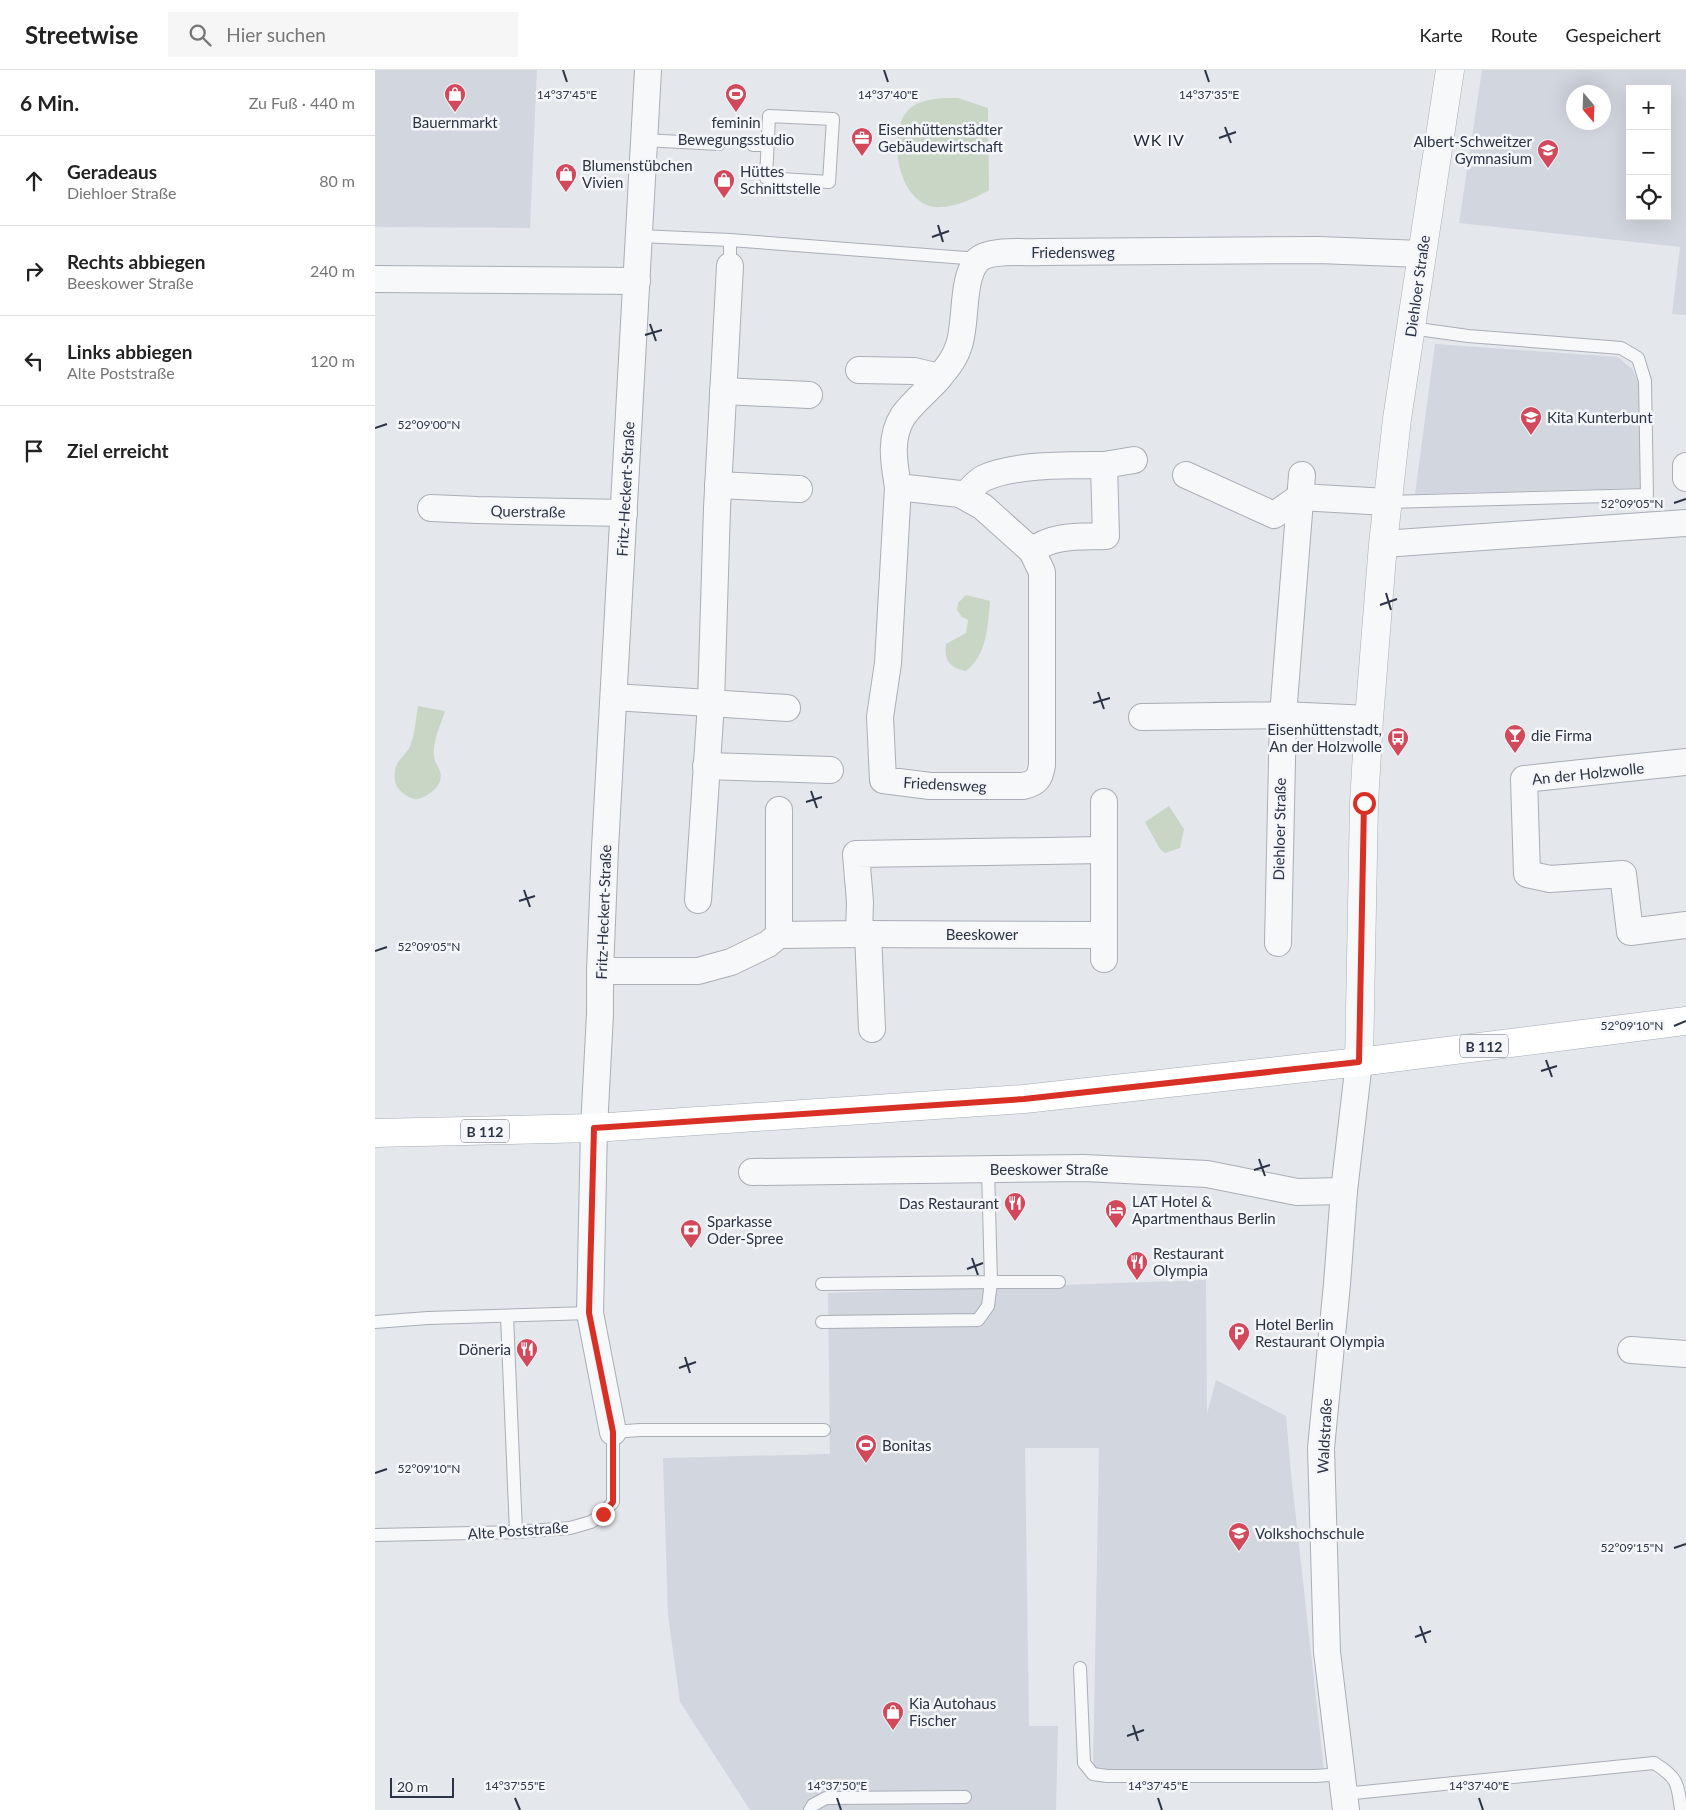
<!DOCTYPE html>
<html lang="de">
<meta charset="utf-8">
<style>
body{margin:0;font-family:Lato,sans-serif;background:#f6f6f6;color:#222}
.controls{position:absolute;right:15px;top:15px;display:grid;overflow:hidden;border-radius:0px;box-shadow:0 5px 20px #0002}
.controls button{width:45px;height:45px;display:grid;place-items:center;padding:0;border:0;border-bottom:1px solid #e0e0e0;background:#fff;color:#222;font:25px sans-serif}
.compass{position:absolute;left:1191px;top:15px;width:45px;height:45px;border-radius:50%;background:#fff;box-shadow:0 5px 20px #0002;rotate:161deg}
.scale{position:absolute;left:15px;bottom:12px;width:64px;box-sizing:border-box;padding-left:5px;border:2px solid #2b3445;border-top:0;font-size:14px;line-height:18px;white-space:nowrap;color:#2b3445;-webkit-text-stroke:4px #f4f6f9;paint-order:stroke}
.stop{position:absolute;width:15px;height:15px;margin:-11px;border:4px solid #d93025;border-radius:50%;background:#fff}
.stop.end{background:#d93025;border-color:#fff;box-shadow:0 1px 5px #0008}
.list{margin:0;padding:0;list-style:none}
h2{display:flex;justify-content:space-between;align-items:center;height:65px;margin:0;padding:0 20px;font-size:21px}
h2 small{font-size:16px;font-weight:400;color:#767676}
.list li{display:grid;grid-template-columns:32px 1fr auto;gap:15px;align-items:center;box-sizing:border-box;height:90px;padding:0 20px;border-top:1px solid #e0e0e0}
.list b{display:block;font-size:19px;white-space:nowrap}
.list p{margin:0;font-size:16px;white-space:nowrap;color:#767676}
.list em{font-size:16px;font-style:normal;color:#767676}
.icon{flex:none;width:28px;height:28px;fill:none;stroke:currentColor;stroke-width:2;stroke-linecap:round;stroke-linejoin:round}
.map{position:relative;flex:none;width:1311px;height:1740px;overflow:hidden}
header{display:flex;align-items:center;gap:30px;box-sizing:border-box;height:70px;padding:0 25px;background:#fff;border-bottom:1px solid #e0e0e0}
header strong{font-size:24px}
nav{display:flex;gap:28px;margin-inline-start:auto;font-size:18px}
.search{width:350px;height:45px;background:#f6f6f6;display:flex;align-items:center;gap:12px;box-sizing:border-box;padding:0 18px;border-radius:0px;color:#767676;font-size:19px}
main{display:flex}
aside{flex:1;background:#fff}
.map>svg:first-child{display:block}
.built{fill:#d2d6de;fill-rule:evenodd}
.green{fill:#c9d6c5}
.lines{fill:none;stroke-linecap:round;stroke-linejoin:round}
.service-casing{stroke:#a9aeb7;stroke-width:14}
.minor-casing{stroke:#a9aeb7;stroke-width:28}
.tertiary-casing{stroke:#a9aeb7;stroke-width:29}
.primary-casing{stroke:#a3abb8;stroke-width:29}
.service{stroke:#f7f8fa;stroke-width:12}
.minor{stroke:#f7f8fa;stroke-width:26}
.tertiary{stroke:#f7f8fa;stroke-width:28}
.primary{stroke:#fff;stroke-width:28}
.route{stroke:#d93025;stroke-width:6}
.ticks{fill:none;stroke:#2b3445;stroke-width:2}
.labels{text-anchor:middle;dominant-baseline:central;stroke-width:5;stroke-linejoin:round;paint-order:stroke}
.shield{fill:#f4f6f9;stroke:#676e7b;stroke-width:1}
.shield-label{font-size:14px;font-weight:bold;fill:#2b3445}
.poi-label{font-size:15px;fill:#2b3445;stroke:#f4f6f9;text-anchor:start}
.street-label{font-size:15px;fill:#2b3445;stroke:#f4f6f9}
.neighbourhood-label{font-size:16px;letter-spacing:1px;fill:#1d2536;stroke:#f4f6f9}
.ticks-label{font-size:12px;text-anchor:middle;fill:#2b3445;stroke:#f4f6f9;stroke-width:5;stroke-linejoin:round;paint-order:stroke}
</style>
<header>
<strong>Streetwise</strong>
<div class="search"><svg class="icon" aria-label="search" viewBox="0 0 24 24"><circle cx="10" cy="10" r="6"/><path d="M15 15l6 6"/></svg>Hier suchen</div>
<nav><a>Karte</a><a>Route</a><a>Gespeichert</a></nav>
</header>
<main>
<aside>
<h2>6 Min.<small>Zu Fuß · 440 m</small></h2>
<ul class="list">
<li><svg class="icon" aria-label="ahead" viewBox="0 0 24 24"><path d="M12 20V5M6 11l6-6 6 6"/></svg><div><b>Geradeaus</b><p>Diehloer Straße</p></div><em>80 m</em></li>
<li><svg class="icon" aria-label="right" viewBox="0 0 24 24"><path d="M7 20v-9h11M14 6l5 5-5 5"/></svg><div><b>Rechts abbiegen</b><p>Beeskower Straße</p></div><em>240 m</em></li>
<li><svg class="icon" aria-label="left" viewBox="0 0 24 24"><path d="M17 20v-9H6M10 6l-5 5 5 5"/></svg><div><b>Links abbiegen</b><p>Alte Poststraße</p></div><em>120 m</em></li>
<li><svg class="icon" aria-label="arrive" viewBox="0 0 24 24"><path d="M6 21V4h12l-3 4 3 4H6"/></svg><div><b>Ziel erreicht</b></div></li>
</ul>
</aside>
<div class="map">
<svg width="1311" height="1740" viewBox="0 0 1311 1740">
<rect width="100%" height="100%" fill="#e4e7ec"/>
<!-- built -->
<g class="built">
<path d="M0,0H162L155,158L0,157Z"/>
<path d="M1107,0H1311V245L1297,244L1305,177L1084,153ZM1255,19H1292V146H1255ZM1228,22V52H1198V22Z"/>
<path d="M1060,274L1243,287L1257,299L1264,313L1266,418L1040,424Z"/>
<path d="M831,1210L832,1344L841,1310L911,1346L916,1403L949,1700L718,1704L724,1378H650L654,1656H683L681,1740H375L305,1632L293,1545L288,1388L455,1384L453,1223Z"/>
</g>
<!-- green -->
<g class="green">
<path d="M569,28H583L613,38L614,120C601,128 576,139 560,137C523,133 511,64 533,40C542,31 557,29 569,28Z"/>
<path d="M591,525L615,531C613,555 612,585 591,601C575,598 569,591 571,574L591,563L593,550L587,547L582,540L583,533Z"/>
<path d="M43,636L70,641C66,654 57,672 59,686C60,696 68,699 65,711C63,719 50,728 42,729C33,729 21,719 20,711C17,689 31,688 36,674C40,662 41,648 43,636Z"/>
<path d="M794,736L809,759L805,778L790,783L785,779L770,752Z"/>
</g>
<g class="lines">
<!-- service casing -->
<g class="service-casing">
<g id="service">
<path d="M394,46L458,49L454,112L391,108Z"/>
<path d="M269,70L344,74"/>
<path d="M378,75H393"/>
<path d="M264,166L355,170V196"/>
<path d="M355,170L604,189"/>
<path d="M1012,432L1272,425L1270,311L1263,288L1246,278L1093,266L1036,258"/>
<path d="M447,1214L616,1212L613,1099"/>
<path d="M132,1246L141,1462"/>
<path d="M0,1252L53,1248L215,1243"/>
<path d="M447,1252L603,1250L613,1236L616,1212H684"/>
<path d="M0,1465L141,1462L195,1458L216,1452L228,1444L238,1432V1362L265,1360H449"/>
<path d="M705,1598L709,1693L718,1704L732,1706H941L967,1704"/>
<path d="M969,1724L1279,1693C1302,1707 1303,1713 1306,1740"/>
<path d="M435,1740L438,1735L451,1728L590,1727"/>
</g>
</g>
<!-- minor casing -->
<g class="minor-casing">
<g id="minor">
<path d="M0,209L262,211"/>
<path d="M484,300L539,301L564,307"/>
<path d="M348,321L434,325"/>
<path d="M729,395L759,390"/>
<path d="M1311,396V408"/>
<path d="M811,405L899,445L925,427L1012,432"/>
<path d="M343,415L424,419"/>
<path d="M523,417L585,424L608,437L657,481L667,502V695C665,708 662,713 648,716H555L508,710L505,647L513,593L523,417C519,393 514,368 528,346C537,333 551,322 562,310C571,299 580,289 584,275C592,252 586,207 603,190C614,179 651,183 666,182L944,180L1046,184"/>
<path d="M589,426C595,421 602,411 609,408C641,394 694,395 729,395L731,466C706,467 677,464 657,481"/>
<path d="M56,438L102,440L249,443"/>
<path d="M1008,474L1311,453"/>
<path d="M239,627L412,638"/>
<path d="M767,647L908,645L927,405"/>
<path d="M1311,692L1149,709L1152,804L1175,809L1248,804L1255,862L1311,855"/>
<path d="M331,696L455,700"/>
<path d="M323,830L336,633L342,438L355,196"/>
<path d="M493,863L497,959"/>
<path d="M484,864L729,865"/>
<path d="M404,865V740"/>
<path d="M903,873L908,645L994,649"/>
<path d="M729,889V732"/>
<path d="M225,901H323L356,892L393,874L404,865L484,864L485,832L481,784L728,780"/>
<path d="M377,1102L709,1098L832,1104L922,1122L969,1121"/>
<path d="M1256,1280L1311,1284"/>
<path d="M238,1362L215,1243L219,1058L225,944V901L230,778L273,0"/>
<path d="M971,1740L952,1582L946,1378L962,1214L969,1121L984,992"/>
</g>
</g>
<!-- tertiary casing -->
<g class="tertiary-casing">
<path id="tertiary" d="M984,992L989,733L994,649L1008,474L1022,349L1075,0"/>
</g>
<!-- primary casing -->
<g class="primary-casing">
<path id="primary" d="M0,1063L219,1058L649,1029L984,992L1311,951"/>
</g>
<!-- service -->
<use href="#service" class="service"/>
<!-- minor -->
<use href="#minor" class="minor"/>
<!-- tertiary -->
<use href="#tertiary" class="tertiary"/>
<!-- primary -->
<use href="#primary" class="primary"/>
</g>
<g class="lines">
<!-- route -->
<path class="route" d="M228,1444L238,1432V1362L214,1243L219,1058L649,1029L984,992L989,733"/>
</g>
<!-- ticks -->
<path class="ticks" d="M188,0L192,12M509,0L513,12M830,0L834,12M850,57L856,73M844,68L861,62M563,155L568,172M557,167L574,161M275,254L281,271M270,265L287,260M0,358L12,354M1299,433L1311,429M1011,523L1016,540M1005,535L1022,529M723,622L729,639M718,633L735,628M436,721L442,738M431,732L447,727M149,820L155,837M144,831L160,826M0,881L12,877M1299,956L1311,951M1171,990L1177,1007M1166,1001L1182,996M884,1089L890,1106M879,1100L895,1095M597,1188L603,1205M592,1199L608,1193M310,1287L315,1303M304,1298L321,1292M0,1403L12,1399M1299,1478L1311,1474M1045,1556L1051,1573M1040,1567L1056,1561M758,1655L763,1671M752,1666L769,1660M140,1728L145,1740M462,1728L466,1740M783,1728L787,1740M1104,1728L1108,1740"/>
<!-- icons -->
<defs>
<g id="shop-pin" transform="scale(1.125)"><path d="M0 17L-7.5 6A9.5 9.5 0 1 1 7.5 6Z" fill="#d1495b" stroke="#f4f6f9"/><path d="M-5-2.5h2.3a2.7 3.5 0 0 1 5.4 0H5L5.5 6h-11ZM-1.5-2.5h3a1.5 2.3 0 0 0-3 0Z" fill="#fff"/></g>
<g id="stadium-pin" transform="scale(1.125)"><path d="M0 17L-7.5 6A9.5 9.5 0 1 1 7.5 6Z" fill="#d1495b" stroke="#f4f6f9"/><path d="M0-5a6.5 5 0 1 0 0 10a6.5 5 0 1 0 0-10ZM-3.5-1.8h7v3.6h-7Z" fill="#fff"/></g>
<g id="office-pin" transform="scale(1.125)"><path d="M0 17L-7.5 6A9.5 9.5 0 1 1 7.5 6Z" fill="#d1495b" stroke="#f4f6f9"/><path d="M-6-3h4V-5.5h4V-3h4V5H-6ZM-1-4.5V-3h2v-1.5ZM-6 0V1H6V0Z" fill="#fff"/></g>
<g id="school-pin" transform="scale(1.125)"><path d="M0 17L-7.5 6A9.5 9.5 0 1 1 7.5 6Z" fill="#d1495b" stroke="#f4f6f9"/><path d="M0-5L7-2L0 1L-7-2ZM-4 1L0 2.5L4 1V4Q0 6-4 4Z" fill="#fff"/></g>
<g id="bar-pin" transform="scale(1.125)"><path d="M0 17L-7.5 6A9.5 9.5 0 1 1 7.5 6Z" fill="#d1495b" stroke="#f4f6f9"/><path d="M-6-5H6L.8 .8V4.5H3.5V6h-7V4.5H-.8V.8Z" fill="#fff"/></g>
<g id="bus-pin" transform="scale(1.125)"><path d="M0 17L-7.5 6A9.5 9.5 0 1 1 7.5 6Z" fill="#d1495b" stroke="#f4f6f9"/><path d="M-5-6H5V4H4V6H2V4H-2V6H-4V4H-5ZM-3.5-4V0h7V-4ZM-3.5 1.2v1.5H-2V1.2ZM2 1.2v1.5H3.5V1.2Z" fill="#fff"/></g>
<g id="restaurant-pin" transform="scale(1.125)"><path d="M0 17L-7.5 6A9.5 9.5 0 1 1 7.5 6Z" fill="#d1495b" stroke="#f4f6f9"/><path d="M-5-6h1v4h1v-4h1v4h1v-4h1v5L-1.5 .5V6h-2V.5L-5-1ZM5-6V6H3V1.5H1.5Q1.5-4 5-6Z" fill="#fff"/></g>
<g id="hotel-pin" transform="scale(1.125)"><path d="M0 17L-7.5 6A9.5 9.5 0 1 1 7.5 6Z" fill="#d1495b" stroke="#f4f6f9"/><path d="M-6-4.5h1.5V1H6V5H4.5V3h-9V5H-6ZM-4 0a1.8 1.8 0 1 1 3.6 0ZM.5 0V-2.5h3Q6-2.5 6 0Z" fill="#fff"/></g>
<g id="bank-pin" transform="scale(1.125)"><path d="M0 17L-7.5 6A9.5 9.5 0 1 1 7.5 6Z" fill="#d1495b" stroke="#f4f6f9"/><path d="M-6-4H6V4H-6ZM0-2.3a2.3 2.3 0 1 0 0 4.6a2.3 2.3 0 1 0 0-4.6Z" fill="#fff"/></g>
<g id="parking-pin" transform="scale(1.125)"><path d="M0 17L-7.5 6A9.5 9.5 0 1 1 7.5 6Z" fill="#d1495b" stroke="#f4f6f9"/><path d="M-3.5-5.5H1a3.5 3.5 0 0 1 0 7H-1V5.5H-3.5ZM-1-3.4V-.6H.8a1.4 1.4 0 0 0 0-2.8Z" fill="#fff"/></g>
<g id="university-pin" transform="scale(1.125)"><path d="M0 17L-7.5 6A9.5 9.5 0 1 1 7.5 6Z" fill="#d1495b" stroke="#f4f6f9"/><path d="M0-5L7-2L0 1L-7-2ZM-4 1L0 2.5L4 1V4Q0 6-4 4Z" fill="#fff"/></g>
</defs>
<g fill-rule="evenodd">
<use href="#shop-pin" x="80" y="24"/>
<use href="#stadium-pin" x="361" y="24"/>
<use href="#office-pin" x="487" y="68"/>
<use href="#school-pin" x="1173" y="80"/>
<use href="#shop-pin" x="191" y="104"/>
<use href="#shop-pin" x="349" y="110"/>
<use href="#school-pin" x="1156" y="347"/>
<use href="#bar-pin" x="1140" y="665"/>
<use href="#bus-pin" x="1023" y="668"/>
<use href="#restaurant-pin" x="640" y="1133"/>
<use href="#hotel-pin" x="741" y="1140"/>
<use href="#bank-pin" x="316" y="1160"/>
<use href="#restaurant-pin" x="762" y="1192"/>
<use href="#parking-pin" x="864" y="1263"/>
<use href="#restaurant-pin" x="152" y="1279"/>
<use href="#stadium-pin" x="491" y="1375"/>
<use href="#university-pin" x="864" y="1463"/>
<use href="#shop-pin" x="518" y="1642"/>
</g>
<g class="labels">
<!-- shield labels -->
<g class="shield">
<rect x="1085" y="964.5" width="48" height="23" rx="4"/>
<rect x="86" y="1049.5" width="48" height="23" rx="4"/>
</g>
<g class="shield-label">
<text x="1109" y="976">B 112</text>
<text x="110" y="1061">B 112</text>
</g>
<!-- poi labels -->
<g class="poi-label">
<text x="80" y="52" text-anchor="middle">Bauernmarkt</text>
<text x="361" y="52" text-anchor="middle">feminin<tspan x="361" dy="17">Bewegungsstudio</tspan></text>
<text x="503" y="59">Eisenhüttenstädter<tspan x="503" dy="17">Gebäudewirtschaft</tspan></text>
<text x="1157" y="71" text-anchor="end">Albert-Schweitzer<tspan x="1157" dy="17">Gymnasium</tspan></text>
<text x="207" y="95">Blumenstübchen<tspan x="207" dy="17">Vivien</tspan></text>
<text x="365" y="101">Hüttes<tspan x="365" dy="17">Schnittstelle</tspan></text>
<text x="1172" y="347">Kita Kunterbunt</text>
<text x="1007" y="659" text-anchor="end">Eisenhüttenstadt,<tspan x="1007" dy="17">An der Holzwolle</tspan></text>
<text x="1156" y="665">die Firma</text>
<text x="757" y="1131">LAT Hotel &amp;<tspan x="757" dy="17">Apartmenthaus Berlin</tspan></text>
<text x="624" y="1133" text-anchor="end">Das Restaurant</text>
<text x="332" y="1151">Sparkasse<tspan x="332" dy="17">Oder-Spree</tspan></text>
<text x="778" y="1183">Restaurant<tspan x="778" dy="17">Olympia</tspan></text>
<text x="880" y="1254">Hotel Berlin<tspan x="880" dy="17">Restaurant Olympia</tspan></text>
<text x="136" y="1279" text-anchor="end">Döneria</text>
<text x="507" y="1375">Bonitas</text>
<text x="880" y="1463">Volkshochschule</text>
<text x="534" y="1633">Kia Autohaus<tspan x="534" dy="17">Fischer</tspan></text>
</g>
<!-- street labels -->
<g class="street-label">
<text x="698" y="182">Friedensweg</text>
<text transform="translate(1042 216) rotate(-82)">Diehloer Straße</text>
<text transform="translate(250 419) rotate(-87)">Fritz-Heckert-Straße</text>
<text transform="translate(153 441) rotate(1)">Querstraße</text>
<text transform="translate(1213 703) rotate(-6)">An der Holzwolle</text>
<text transform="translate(570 714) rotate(3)">Friedensweg</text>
<text transform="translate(904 759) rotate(-89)">Diehloer Straße</text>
<text transform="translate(228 842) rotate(-88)">Fritz-Heckert-Straße</text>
<text x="607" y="864">Beeskower</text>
<text x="674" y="1099">Beeskower Straße</text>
<text transform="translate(949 1366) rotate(-87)">Waldstraße</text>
<text transform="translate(143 1460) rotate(-4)">Alte Poststraße</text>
</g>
<!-- neighbourhood labels -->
<g class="neighbourhood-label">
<text x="784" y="69">WK IV</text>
</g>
</g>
<g class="ticks-label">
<text x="834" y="29">14°37'35"E</text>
<text x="192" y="29">14°37'45"E</text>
<text x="513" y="29">14°37'40"E</text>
<text x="54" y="359">52°09'00"N</text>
<text x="1257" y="438">52°09'05"N</text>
<text x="54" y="881">52°09'05"N</text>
<text x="1257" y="960">52°09'10"N</text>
<text x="54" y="1403">52°09'10"N</text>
<text x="1257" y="1482">52°09'15"N</text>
<text x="140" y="1720">14°37'55"E</text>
<text x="462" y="1720">14°37'50"E</text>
<text x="783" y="1720">14°37'45"E</text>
<text x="1104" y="1720">14°37'40"E</text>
</g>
</svg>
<div class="controls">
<button>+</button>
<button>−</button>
<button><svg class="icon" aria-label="locate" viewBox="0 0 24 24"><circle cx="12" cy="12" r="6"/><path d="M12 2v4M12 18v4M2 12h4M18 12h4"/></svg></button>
</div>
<svg class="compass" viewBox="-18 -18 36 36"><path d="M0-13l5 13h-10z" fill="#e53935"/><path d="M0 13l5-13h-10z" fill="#767676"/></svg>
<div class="scale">20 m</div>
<div class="stop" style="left:989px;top:733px"></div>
<div class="stop end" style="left:228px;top:1444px"></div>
</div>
</main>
